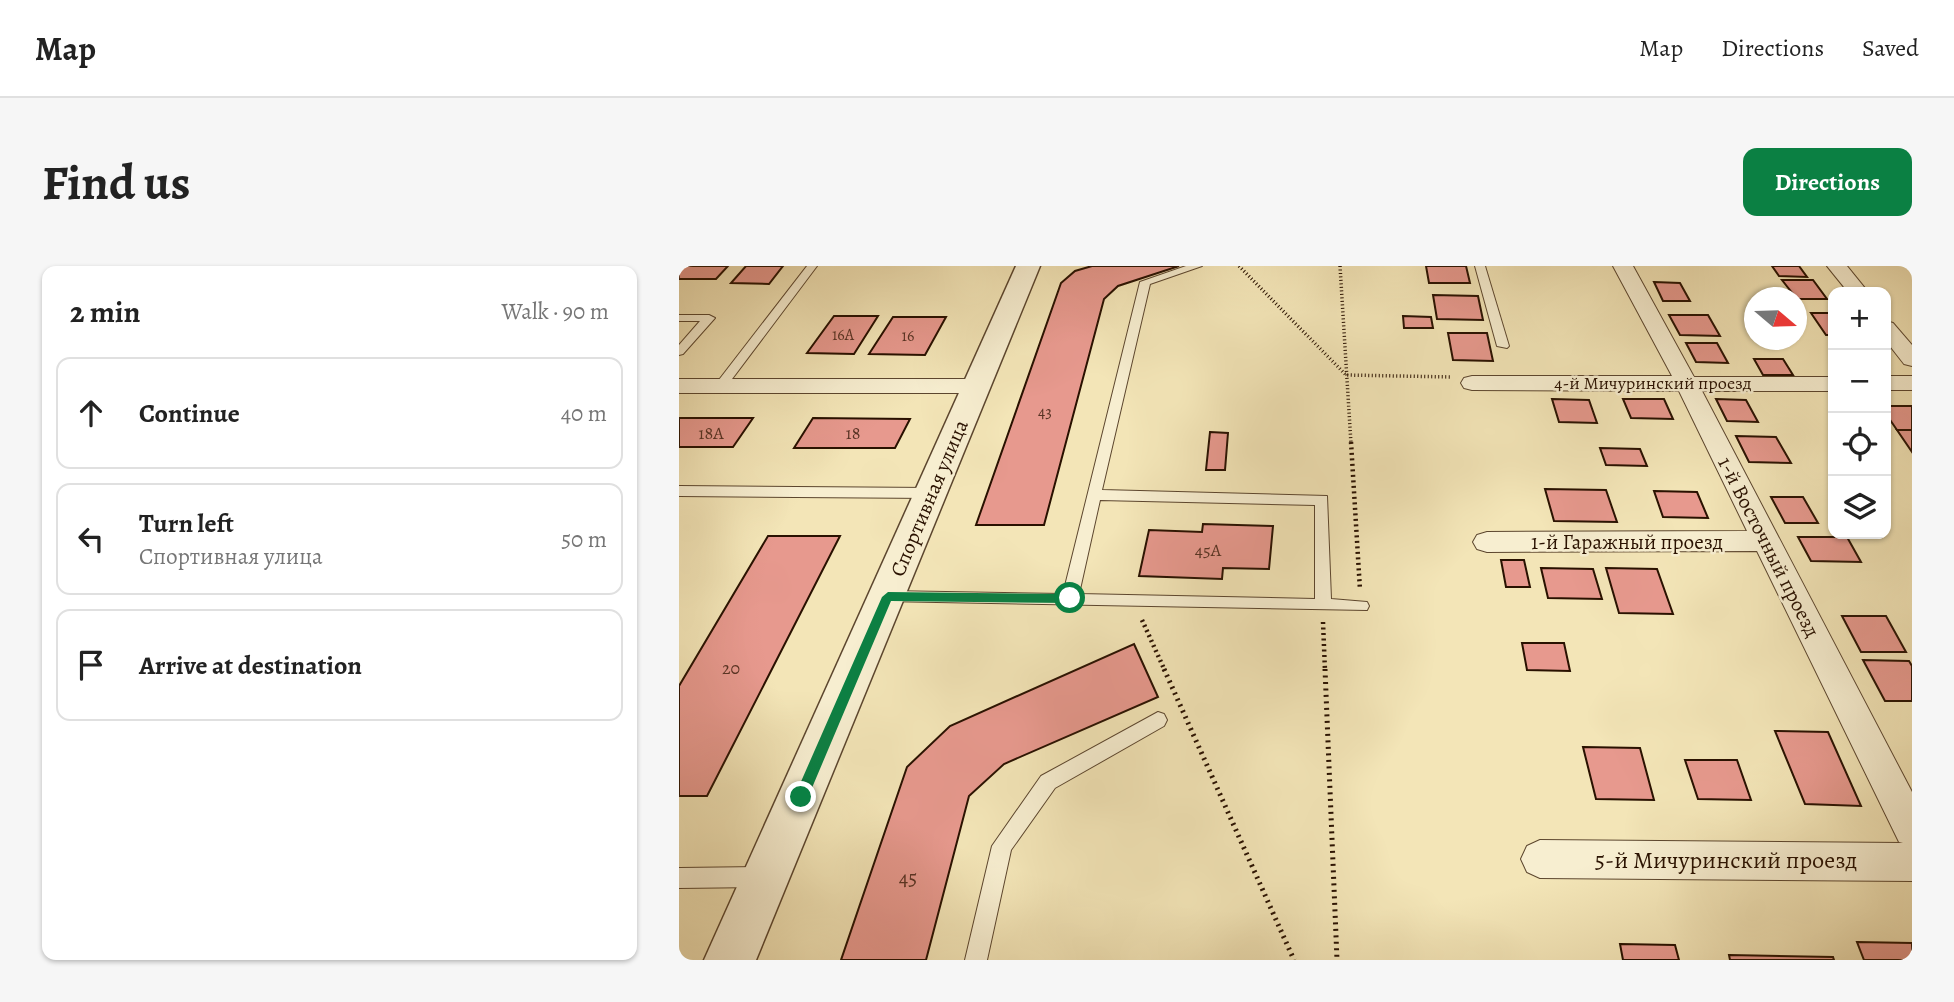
<!DOCTYPE html>
<meta charset="utf-8">
<style>
body{margin:0;font-family:Alegreya,serif;background:#f6f6f6;color:#222}
.controls{position:absolute;right:21px;top:21px;display:grid;overflow:hidden;border-radius:14px;box-shadow:0 2px 5px #0004}
.controls button{width:63px;height:63px;display:grid;place-items:center;padding:0;border:0;border-bottom:2px solid #e0e0e0;background:#fff;color:#222;font:35px sans-serif}
.compass{position:absolute;left:1065px;top:21px;width:63px;height:63px;border-radius:50%;background:#fff;box-shadow:0 2px 5px #0004;rotate:109deg}
.stop{position:absolute;width:21px;height:21px;margin:-16px;border:5px solid #0b8043;border-radius:50%;background:#fff}
.stop.end{background:#0b8043;border-color:#fff;box-shadow:0 2px 7px #0008}
.list{margin:0;padding:0;list-style:none}
h2{display:flex;justify-content:space-between;align-items:center;height:91px;margin:0;padding:0 28px;font-size:30px}
h2 small{font-size:23px;font-weight:400;color:#767676}
.list li{display:grid;grid-template-columns:46px 1fr auto;gap:21px;align-items:center;box-sizing:border-box;height:112px;margin:0 14px 14px;padding:0 14px;border:2px solid #e0e0e0;border-radius:14px}
.list b{display:block;font-size:26px;white-space:nowrap}
.list p{margin:0;font-size:23px;white-space:nowrap;color:#767676}
.list em{font-size:23px;font-style:normal;color:#767676}
.icon{flex:none;width:38px;height:38px;fill:none;stroke:currentColor;stroke-width:2;stroke-linecap:round;stroke-linejoin:round}
.map{position:relative;flex:none;width:1233px;height:694px;overflow:hidden;border-radius:14px}
header{display:flex;align-items:center;gap:42px;box-sizing:border-box;height:98px;padding:0 35px;background:#fff;border-bottom:2px solid #e0e0e0}
header strong{font-size:33px}
nav{display:flex;gap:38px;margin-inline-start:auto;font-size:24px}
.intro{display:flex;align-items:center;justify-content:space-between;box-sizing:border-box;height:168px;padding:0 42px}
h1{margin:0;font-size:49px}
.button{padding:18px 32px;border-radius:14px;background:#0b8043;color:#fff;font-size:24px;font-weight:700}
main{display:flex;gap:42px;padding:0 42px}
aside{flex:1;background:#fff;border-radius:14px;box-shadow:0 2px 5px #0004}
.map>svg:first-child{display:block}
.building{fill:#e7998e;stroke:#291100;stroke-width:2}
.lines{fill:none;stroke-linecap:round;stroke-linejoin:round}
.service-casing{stroke:#5c462e;stroke-width:2}
.minor-casing{stroke:#5c462e;stroke-width:2}
.tertiary-casing{stroke:#5c462e;stroke-width:3}
.path-far2{stroke:#291100;stroke-width:3.5;stroke-dasharray:1 2.5;stroke-linecap:butt}
.path-far1{stroke:#291100;stroke-width:4.5;stroke-dasharray:2 3.5;stroke-linecap:butt}
.path{stroke:#291100;stroke-width:5;stroke-dasharray:2 4.5;stroke-linecap:butt}
.service{fill:#f7eed0;fill-rule:evenodd}
.minor{fill:#f7eed0;fill-rule:evenodd}
.tertiary{fill:#f7eed0;fill-rule:evenodd}
.route{fill:#0b8043}
.labels{text-anchor:middle;dominant-baseline:central;stroke-width:5;stroke-linejoin:round;paint-order:stroke}
.far-number-label{font-size:16px;fill:#583324}
.far-street-label{font-size:18px;fill:#291100;stroke:#f7eed0}
.number-label{font-size:18px;fill:#583324}
.street-label{font-size:21px;fill:#291100;stroke:#f7eed0}
.near-number-label{font-size:21px;fill:#583324}
.near-street-label{font-size:24px;fill:#291100;stroke:#f7eed0}
</style>
<header>
<strong>Map</strong>
<nav><a>Map</a><a>Directions</a><a>Saved</a></nav>
</header>
<div class="intro"><h1>Find us</h1><a class="button">Directions</a></div>
<main>
<aside>
<h2>2 min<small>Walk · 90 m</small></h2>
<ul class="list">
<li><svg class="icon" aria-label="ahead" viewBox="0 0 24 24"><path d="M12 20V5M6 11l6-6 6 6"/></svg><div><b>Continue</b></div><em>40 m</em></li>
<li><svg class="icon" aria-label="left" viewBox="0 0 24 24"><path d="M17 20v-9H6M10 6l-5 5 5 5"/></svg><div><b>Turn left</b><p>Спортивная улица</p></div><em>50 m</em></li>
<li><svg class="icon" aria-label="arrive" viewBox="0 0 24 24"><path d="M6 21V4h12l-3 4 3 4H6"/></svg><div><b>Arrive at destination</b></div></li>
</ul>
</aside>
<div class="map">
<svg width="1233" height="694" viewBox="0 0 1233 694">
<rect width="100%" height="100%" fill="#f3e5b7"/>
<filter id="stains"><feTurbulence type="fractalNoise" baseFrequency=".00286" numOctaves="4"/><feColorMatrix values="0 0 0 0 .2 0 0 0 0 .09 0 0 0 0 .02 0 0 0 .5 -.17"/></filter>
<radialGradient id="worn" r=".72"><stop offset=".6" stop-color="#630" stop-opacity="0"/><stop offset="1" stop-color="#630" stop-opacity=".3"/></radialGradient>
<!-- building -->
<g class="building">
<path d="M0,0H49L37,13H0Z"/>
<path d="M67,0H104L90,18L52,17Z"/>
<path d="M413,0H500L439,20L425,33L365,259H297L382,17L396,5Z"/>
<path d="M747,0H787L791,17H750Z"/>
<path d="M1093,0H1120L1128,11L1100,10Z"/>
<path d="M1103,14H1134L1148,33H1118Z"/>
<path d="M975,16L1001,17L1011,35H984Z"/>
<path d="M754,29L799,30L804,54L758,53Z"/>
<path d="M1132,47H1154V69H1147Z"/>
<path d="M990,49H1029L1041,70L1001,69Z"/>
<path d="M155,50H199L175,88L128,87Z"/>
<path d="M724,50L752,51L754,62H725Z"/>
<path d="M214,51H267L246,89L190,88Z"/>
<path d="M769,67H808L814,95L774,94Z"/>
<path d="M1007,77H1038L1049,97L1017,96Z"/>
<path d="M1075,93H1104L1114,109H1084Z"/>
<path d="M873,133L910,134L918,157L880,156Z"/>
<path d="M944,133H985L994,153L952,152Z"/>
<path d="M1037,133L1067,134L1079,156L1048,155Z"/>
<path d="M1207,140H1233V164H1218L1207,148Z"/>
<path d="M0,152H74L54,181H0Z"/>
<path d="M134,152L231,153L216,182H115Z"/>
<path d="M1218,164H1233V186Z"/>
<path d="M531,166L549,167L546,204H527Z"/>
<path d="M1057,170L1097,171L1112,197L1070,196Z"/>
<path d="M921,182L961,183L968,200L927,199Z"/>
<path d="M866,223L927,224L938,256L875,255Z"/>
<path d="M975,225L1018,226L1029,252L984,251Z"/>
<path d="M1092,231H1124L1139,257H1106Z"/>
<path d="M524,258L594,260L590,303L544,302L543,313L460,310L470,264L523,266Z"/>
<path d="M89,270H161L28,530H0V420Z"/>
<path d="M1119,271H1168L1182,296L1132,295Z"/>
<path d="M822,294H845L851,321H827Z"/>
<path d="M862,302L914,303L923,333L869,332Z"/>
<path d="M927,302L978,303L994,348L940,347Z"/>
<path d="M1163,350H1207L1227,386H1182Z"/>
<path d="M843,377H885L891,405L848,404Z"/>
<path d="M455,378L479,431L325,498L290,530L247,694H162L228,501L271,460Z"/>
<path d="M1184,394L1230,395L1233,400V435H1206Z"/>
<path d="M1096,465L1149,466L1182,540L1126,538Z"/>
<path d="M904,481L961,482L975,534L917,533Z"/>
<path d="M1006,494H1058L1072,534L1019,533Z"/>
<path d="M1178,676L1233,677V694H1185Z"/>
<path d="M941,678L996,679L1000,694H944Z"/>
<path d="M1050,689L1154,691L1155,694H1051Z"/>
</g>
<g class="lines">
<!-- service casing -->
<g class="service-casing">
<g id="service">
<path d="M128,0H138L44,125H36V119Z"/>
<path d="M507,0H523L471,18L423,224L648,230L652,333L688,336L690,340L688,344L204,335L201,331L204,327L209,325L384,328L461,16ZM421,234L636,239V333L400,328Z"/>
<path d="M796,0H806L830,80L828,82L818,80Z"/>
<path d="M0,49H30L36,52L4,88L0,89V79L21,55H0Z"/>
<path d="M0,220L253,222L260,227L253,232L0,230Z"/>
<path d="M479,446L485,448L488,454L485,460L376,522L332,584L308,694H286L313,580L362,510Z"/>
<path d="M81,601L88,604L91,611L88,618L81,621L0,622V602Z"/>
</g>
</g>
<!-- minor casing -->
<g class="minor-casing">
<g id="minor">
<path d="M934,0H954L1015,111H1154V125H1023L1233,526V615L861,612L848,606L842,593L848,580L861,574L1224,577L1220,576L1078,285L808,286L798,283L794,276L798,269L808,266L1068,265L1000,125L793,124L785,122L782,117L785,112L793,110H993Z"/>
<path d="M1148,0H1168L1189,26H1169Z"/>
<path d="M1207,55L1214,57L1233,79V100L1225,98L1207,75Z"/>
<rect x="1207" y="110" width="26" height="14"/>
<path d="M0,113H296L304,115L307,120L304,125L296,127H0Z"/>
</g>
</g>
<!-- tertiary casing -->
<g class="tertiary-casing">
<path id="tertiary" d="M337,0H361L77,694H25Z"/>
</g>
<!-- path-far2 -->
<g class="path-far2">
<path d="M560,0L667,109L773,111"/>
<path d="M661,0L672,178"/>
</g>
<!-- path-far1 -->
<g class="path-far1">
<path d="M672,176L681,324"/>
<path d="M463,354L486,405"/>
<path d="M644,356L646,405"/>
</g>
<!-- path -->
<g class="path">
<path d="M485,403L615,694"/>
<path d="M646,403L658,694"/>
</g>
<!-- service -->
<use href="#service" class="service"/>
<!-- minor -->
<use href="#minor" class="minor"/>
<!-- tertiary -->
<use href="#tertiary" class="tertiary"/>
</g>
<!-- route -->
<path class="route" d="M209,326L391,328L396,332L391,337L212,335L127,536H117V527L203,331Z"/>
<g class="labels">
<!-- far-number labels -->
<g class="far-number-label">
<text x="164" y="69">16А</text>
<text x="229" y="70">16</text>
<text x="366" y="146">43</text>
</g>
<!-- far-street labels -->
<g class="far-street-label">
<text x="974" y="117">4-й Мичуринский проезд</text>
</g>
<!-- number labels -->
<g class="number-label">
<text x="32" y="167">18А</text>
<text x="174" y="167">18</text>
<text x="529" y="284">45А</text>
<text x="52" y="402">20</text>
</g>
<!-- street labels -->
<g class="street-label">
<text transform="translate(250 232) rotate(-67)">Спортивная улица</text>
<text x="948" y="276">1-й Гаражный проезд</text>
<text transform="translate(1090 281) rotate(63)">1-й Восточный проезд</text>
</g>
<!-- near-number labels -->
<g class="near-number-label">
<text x="229" y="612">45</text>
</g>
<!-- near-street labels -->
<g class="near-street-label">
<text x="1047" y="594">5-й Мичуринский проезд</text>
</g>
</g>
<rect width="100%" height="100%" filter="url(#stains)"/>
<rect width="100%" height="100%" fill="url(#worn)"/>
</svg>
<div class="controls">
<button>+</button>
<button>−</button>
<button><svg class="icon" aria-label="locate" viewBox="0 0 24 24"><circle cx="12" cy="12" r="6"/><path d="M12 2v4M12 18v4M2 12h4M18 12h4"/></svg></button>
<button><svg class="icon" aria-label="layers" viewBox="0 0 24 24"><path d="M12 4l9 5-9 5-9-5zM3 14l9 5 9-5"/></svg></button>
</div>
<svg class="compass" viewBox="-18 -18 36 36"><path d="M0-13l5 13h-10z" fill="#e53935"/><path d="M0 13l5-13h-10z" fill="#767676"/></svg>
<div class="stop" style="left:391px;top:332px"></div>
<div class="stop end" style="left:122px;top:531px"></div>
</div>
</main>
